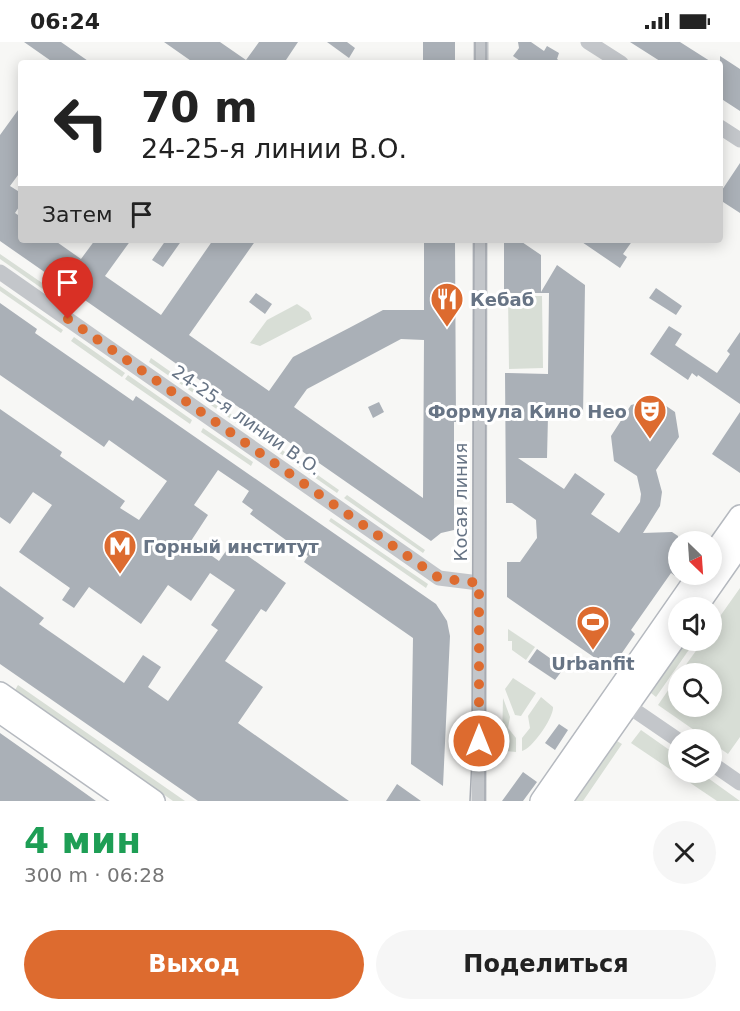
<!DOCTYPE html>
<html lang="ru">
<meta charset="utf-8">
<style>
body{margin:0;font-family:"DejaVu Sans",sans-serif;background:#f6f6f6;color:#222;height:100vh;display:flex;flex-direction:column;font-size:22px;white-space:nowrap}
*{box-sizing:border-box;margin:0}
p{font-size:20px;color:#767676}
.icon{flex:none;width:33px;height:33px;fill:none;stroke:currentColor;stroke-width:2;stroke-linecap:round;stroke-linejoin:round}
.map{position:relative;height:759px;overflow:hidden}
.side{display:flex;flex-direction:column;background:#fff;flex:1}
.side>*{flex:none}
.hud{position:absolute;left:18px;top:18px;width:705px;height:183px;border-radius:6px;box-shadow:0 3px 15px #0003;background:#fff;color:#222;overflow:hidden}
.needle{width:39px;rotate:155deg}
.fabs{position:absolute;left:668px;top:489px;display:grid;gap:12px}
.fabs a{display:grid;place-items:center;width:54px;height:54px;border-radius:50%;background:#fff;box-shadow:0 3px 15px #0003;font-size:30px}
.pin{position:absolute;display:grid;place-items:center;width:51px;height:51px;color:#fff;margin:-62px -26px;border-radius:50% 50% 50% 0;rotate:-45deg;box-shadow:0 0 6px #0007}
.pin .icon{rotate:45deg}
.me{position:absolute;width:66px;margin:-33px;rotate:0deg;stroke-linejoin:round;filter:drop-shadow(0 0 4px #0008)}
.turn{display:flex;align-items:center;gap:21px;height:126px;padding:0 24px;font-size:27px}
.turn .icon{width:78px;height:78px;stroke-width:2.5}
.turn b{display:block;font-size:42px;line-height:51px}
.then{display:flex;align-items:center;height:57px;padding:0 24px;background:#0003;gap:12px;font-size:22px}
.round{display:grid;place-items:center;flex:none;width:63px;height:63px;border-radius:32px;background:#f6f6f6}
.overview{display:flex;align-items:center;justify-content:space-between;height:102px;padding:0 24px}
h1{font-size:36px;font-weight:600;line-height:45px;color:#1e9e55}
.button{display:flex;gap:12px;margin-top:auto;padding:12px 24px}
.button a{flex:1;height:69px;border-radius:36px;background:#dd6b2f;color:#fff;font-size:24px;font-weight:600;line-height:69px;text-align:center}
.button a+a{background:#f6f6f6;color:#222}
.status{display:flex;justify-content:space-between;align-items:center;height:42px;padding:0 30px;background:#fff;direction:ltr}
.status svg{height:16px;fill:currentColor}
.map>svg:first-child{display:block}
</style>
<div class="status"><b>06:24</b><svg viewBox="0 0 49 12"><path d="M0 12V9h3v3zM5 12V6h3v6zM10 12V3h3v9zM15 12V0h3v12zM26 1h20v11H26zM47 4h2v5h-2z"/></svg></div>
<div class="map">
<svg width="740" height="759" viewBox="0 0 740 759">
<rect width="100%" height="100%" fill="#f7f7f5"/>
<path fill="#d8ded6" d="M0,212l67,46 -3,4 -64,-45z
M0,244l63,44 -2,3 -61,-42z
M508,254h34l1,72 -34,1z
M297,262l12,8 3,7 -52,27 -10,-3 17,-23z
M74,295l51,36 -3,4 -51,-36z
M151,316l188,132 -2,3 -188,-131z
M128,333l64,45 -2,4 -65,-45z
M203,386l50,34 -2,4 -50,-34z
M347,453l78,55 -2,3 -79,-55z
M331,476l97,66 -2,4 -97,-67z
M740,546v149l-12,17 -17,-12v-2l-4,-1 -49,-34 20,-29v30h33v-32l-31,-1 23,-32 8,-1v-11z
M508,587l27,18 -9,13 -14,-10v-9h-4z
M687,599h8l-39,56 -5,-4z
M513,636l23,15 -15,23 -6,-1 -10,-26z
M18,643l167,116h-12l-158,-111z
M541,655l12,10c1,10 -21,42 -31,44v-13l8,-10 -2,-12z
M503,656l7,19 -2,11 8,10v14l-10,-1v-9h-4z
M641,688l37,26v16l23,1 39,28h-23l-86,-58z
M617,699l5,3 -39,57h-8z"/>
<path fill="#aab0b7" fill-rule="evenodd" d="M24,0h37l30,21h-37z
M164,0h56l26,18 13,-18h39l-14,21h-90z
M327,0h20l8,6 -6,10z
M423,0h32v21h-32z
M518,0h13l13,9 3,-5 12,7 -2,6 5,4h-39l-10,-7 6,-8z
M630,0h50l33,21h-50z
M720,14l20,13v42l-20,-13z
M21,64v65l-11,15 11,7v11l-6,9 6,4v23h33l27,19 14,-19h36l-26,36 56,39 52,-75h43l-67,95 80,56 24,-34 56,-29 34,-18h41v-70h31l1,182h-2v108l-13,3 -10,8 -431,-300v-106zM401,297l23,1 -1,158 -129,-91 13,-18z
M740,121v50l-20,-13v-7z
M166,198h16l-19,27 -11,-7z
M504,198h15l22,15v37l16,-27 28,20 -2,131h-35l-1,42h-29l46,31 11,-16 30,21 -14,20 28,19 21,-31 1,-8 -4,-18 -23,-15 -3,-25 20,-31 25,-6 19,13 4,25 -23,33 6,22 -2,14 -17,27 29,-1 6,4v42l-7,-5 -40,57 4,4 -24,35 -104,-72v-35h13l17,-24 -1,-18 -24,-17h-6l-1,-130 43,1 1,-81h-45z
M579,198h54l-10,14 4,3 -7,11z
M656,246l26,18 -6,9 -27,-17z
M256,251l16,11 -7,10 -16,-12z
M0,261l37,26 -2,4 98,68 3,-5 300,208 11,17 3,15 -7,150 -32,-22 2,-126 -109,-76 4,-6 -58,-42 3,-4 -11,-8 7,-11 -31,-21 -24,35 14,10 -17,26 28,20 12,-17 55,39 -20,29 -5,-3 -36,52 38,26 -25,36 111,78h-151l-198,-137v-78l44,32 -5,6 85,59 19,-28 18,12 -13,20 20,14 50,-71 -7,-5 24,-35 -25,-17 -19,28 -23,-16 -27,39 -52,-37 -15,21 -12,-8 8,-12 -51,-36 33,-47 -19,-13 -23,32 -10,-7v-108l62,43 -2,4 65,45 -5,7 19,12 28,-39 -58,-41 -5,7 -104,-72z
M669,284l13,8 -7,11 42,28 13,-19 -3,-3 13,-19v72l-42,-29 -1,2 -5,-4 -4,7 -38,-26z
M379,360l5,10 -11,6 -5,-11z
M740,370v61l-28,-19z
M537,607l27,19 -9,12 -27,-18z
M559,682l9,6 -13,20 -10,-7z
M0,691l68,48 28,20h-96z
M523,730l14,10 -14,19h-21z
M397,742l24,17h-35z"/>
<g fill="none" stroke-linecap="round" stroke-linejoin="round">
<g stroke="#b5b9bf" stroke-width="24">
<path id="secondary" d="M711,515l29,-41
M696,566l44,-63
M0,651l154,108
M0,670l128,89
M541,759l158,-227
M561,759l117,-167"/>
</g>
<path stroke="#c3c6ca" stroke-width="15" d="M588,0l33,21
M481,21v-21
M720,85l20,13
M0,230l439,306 40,5
M621,659l57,39
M711,721l29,20
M479,759l1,-561"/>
<use href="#secondary" stroke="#fff" stroke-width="21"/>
<path stroke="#a6aab1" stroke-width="1.5" d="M475,21v-21
M486,21v-21
M470,759l2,-44 2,-517
M485,759l1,-561"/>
</g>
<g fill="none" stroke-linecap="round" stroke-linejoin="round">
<path stroke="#dd6b2f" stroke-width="10" stroke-dasharray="0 18" d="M68,277l371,259 40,5v158"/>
</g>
<defs>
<g id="restaurant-pin" transform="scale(1.725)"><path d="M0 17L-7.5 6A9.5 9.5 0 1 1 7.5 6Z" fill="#dd6b2f" stroke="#fff"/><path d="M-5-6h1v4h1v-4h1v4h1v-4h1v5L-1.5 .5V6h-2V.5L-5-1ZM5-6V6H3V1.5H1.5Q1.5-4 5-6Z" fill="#fff"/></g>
<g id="theatre-pin" transform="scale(1.725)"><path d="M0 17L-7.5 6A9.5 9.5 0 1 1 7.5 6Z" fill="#dd6b2f" stroke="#fff"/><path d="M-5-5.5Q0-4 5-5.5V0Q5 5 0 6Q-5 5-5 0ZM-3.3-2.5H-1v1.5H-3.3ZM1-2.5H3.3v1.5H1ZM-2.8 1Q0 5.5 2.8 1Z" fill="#fff"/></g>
<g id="metro-pin" transform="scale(1.725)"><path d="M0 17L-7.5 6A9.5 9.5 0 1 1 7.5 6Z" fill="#dd6b2f" stroke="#fff"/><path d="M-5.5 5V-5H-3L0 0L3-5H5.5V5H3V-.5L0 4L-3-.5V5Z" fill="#fff"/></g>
<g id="stadium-pin" transform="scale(1.725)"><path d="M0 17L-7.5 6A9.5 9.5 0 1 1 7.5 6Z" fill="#dd6b2f" stroke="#fff"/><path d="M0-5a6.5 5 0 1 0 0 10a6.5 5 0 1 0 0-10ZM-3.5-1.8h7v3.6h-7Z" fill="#fff"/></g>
</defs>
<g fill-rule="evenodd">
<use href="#restaurant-pin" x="447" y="257"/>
<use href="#theatre-pin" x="650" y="369"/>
<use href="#metro-pin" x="120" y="504"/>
<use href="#stadium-pin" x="593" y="580"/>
</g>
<g text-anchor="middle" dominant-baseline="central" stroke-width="6" stroke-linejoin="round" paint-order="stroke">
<g font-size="18" font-weight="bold" fill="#677485" stroke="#fff" text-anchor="start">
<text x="470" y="257">Кебаб</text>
<text x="627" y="369" text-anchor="end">Формула Кино Нео</text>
<text x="143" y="504">Горный институт</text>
<text x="593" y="621" text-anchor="middle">Urbanfit</text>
</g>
<g font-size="18" fill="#677485" stroke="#fff">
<text transform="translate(247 378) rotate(35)">24-25-я линии В.О.</text>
<text transform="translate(460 460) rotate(-90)">Косая линия</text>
</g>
</g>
</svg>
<div class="fabs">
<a><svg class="needle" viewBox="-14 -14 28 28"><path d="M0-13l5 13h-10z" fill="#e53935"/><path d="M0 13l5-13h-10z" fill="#767676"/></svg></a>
<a><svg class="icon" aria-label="sound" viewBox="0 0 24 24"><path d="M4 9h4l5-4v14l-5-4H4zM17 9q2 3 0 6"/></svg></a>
<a><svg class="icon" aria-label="search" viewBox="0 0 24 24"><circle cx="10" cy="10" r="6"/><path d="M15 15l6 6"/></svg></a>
<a><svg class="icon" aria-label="layers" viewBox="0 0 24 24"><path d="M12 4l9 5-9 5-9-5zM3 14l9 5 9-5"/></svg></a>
</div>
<div class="pin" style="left:68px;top:277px;background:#d93025"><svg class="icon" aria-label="arrive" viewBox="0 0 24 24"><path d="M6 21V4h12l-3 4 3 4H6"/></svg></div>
<svg class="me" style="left:479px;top:699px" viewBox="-20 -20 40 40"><circle r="17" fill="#dd6b2f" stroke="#fff" stroke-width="3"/><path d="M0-11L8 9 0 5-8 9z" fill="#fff"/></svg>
<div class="hud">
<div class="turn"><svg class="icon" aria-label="left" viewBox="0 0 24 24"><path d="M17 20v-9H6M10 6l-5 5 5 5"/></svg><div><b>70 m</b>24-25-я линии В.О.</div></div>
<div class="then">Затем<svg class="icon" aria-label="arrive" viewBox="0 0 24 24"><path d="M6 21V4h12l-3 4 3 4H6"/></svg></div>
</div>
</div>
<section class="side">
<div class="overview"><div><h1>4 мин</h1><p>300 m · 06:28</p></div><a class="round"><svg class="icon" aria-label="close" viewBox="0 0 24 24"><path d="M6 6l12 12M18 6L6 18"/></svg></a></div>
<div class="button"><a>Выход</a><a>Поделиться</a></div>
</section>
